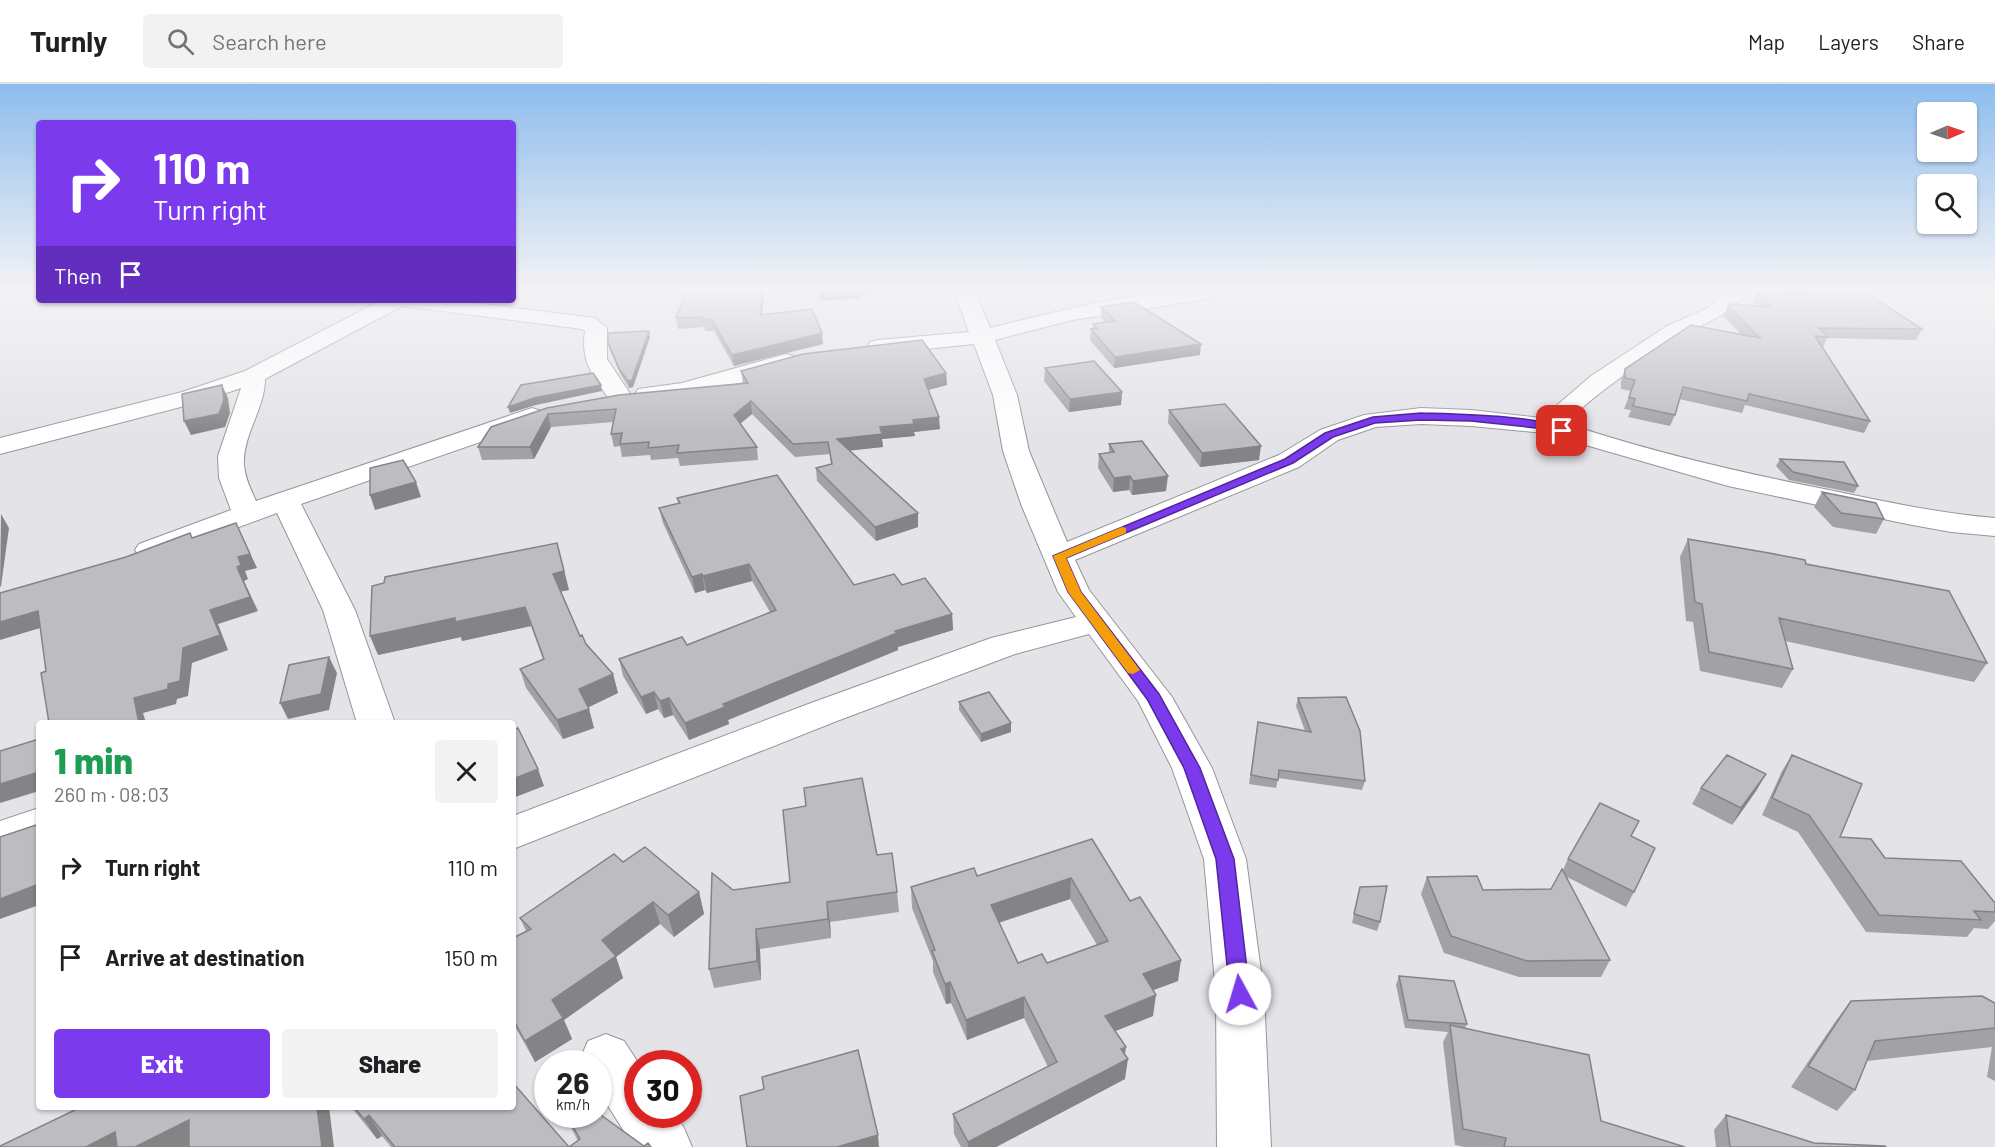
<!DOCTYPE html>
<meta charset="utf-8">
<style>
body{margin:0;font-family:Barlow,sans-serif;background:#f2f2f2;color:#202124;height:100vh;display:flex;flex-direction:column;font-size:22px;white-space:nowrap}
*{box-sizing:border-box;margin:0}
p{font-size:20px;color:#757577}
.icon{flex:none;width:33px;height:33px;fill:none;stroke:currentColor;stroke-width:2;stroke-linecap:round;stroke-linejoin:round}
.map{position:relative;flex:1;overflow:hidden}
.panel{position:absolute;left:36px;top:636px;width:480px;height:390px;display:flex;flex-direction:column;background:#fff;border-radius:6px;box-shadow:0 2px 4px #0004}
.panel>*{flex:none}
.banner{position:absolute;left:36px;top:36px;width:480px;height:183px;border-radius:6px;box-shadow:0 2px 4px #0004;background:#7c3aed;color:#fff;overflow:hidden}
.needle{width:39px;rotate:88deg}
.controls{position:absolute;left:1917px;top:18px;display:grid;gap:12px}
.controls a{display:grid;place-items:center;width:60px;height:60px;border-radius:6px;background:#fff;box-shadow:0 2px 4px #0004;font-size:30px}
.speed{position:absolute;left:534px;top:966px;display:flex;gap:12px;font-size:30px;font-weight:700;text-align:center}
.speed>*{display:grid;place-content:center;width:78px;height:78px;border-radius:50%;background:#fff;box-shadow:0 2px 4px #0004;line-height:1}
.speed small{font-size:15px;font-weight:400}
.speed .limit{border:9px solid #d22;background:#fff;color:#111}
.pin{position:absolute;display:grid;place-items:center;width:51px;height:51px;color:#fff;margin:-26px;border-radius:12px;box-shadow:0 3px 9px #0006}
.me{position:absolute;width:66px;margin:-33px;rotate:354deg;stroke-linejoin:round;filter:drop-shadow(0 0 4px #0008)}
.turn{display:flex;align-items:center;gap:21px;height:126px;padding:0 18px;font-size:27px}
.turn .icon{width:78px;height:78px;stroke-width:2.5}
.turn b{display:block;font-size:42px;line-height:51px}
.then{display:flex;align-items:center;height:57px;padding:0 18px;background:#0003;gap:12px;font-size:22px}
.round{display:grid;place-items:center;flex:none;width:63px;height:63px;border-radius:6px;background:#f2f2f2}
.overview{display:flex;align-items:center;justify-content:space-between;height:102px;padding:0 18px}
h1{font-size:36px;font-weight:800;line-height:45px;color:#1e9e55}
.button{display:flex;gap:12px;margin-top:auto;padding:12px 18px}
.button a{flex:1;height:69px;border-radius:6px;background:#7c3aed;color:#fff;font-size:24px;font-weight:800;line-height:69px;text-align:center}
.button a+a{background:#f2f2f2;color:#202124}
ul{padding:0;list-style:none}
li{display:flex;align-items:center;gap:18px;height:90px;padding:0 18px}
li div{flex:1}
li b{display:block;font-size:22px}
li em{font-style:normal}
header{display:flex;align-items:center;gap:36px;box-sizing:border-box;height:84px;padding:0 30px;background:#fff;border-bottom:2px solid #e0e0e0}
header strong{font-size:28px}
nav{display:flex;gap:33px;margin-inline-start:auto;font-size:21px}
.search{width:420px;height:54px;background:#f2f2f2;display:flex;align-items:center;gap:15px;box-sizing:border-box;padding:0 21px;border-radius:6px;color:#757577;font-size:22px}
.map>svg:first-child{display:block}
</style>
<header>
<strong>Turnly</strong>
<div class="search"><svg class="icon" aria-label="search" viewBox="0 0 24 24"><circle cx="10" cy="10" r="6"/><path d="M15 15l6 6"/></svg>Search here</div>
<nav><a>Map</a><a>Layers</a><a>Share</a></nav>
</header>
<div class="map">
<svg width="1995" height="1063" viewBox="0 0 1995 1063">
<rect width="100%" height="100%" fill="#e4e3e8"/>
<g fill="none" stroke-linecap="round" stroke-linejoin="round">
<g stroke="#96959a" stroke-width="2">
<path id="minor" d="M953,203h20l17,41c79,-20 167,-41 248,-41l-3,4 -46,11 -117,18 -77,20 22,55 12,56 38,91 212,-87 41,-25 44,-15 57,-7 50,2 71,8 49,-42 76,-50 41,-18 21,-21h22c-21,30 -43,33 -71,50 -40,26 -80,53 -115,86 83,28 168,48 254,65 58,12 116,25 176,30v18l-44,-4 -44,-8 -179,-38 -184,-53 -73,-7 -50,-2 -45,3 -38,13 -39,27 -224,93 14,30 83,107 40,71 34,91 18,135 7,153h-54l-1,-153 -12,-135 -32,-91 -34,-67 -49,-67 -74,20 -178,67 -324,128v-33l298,-113 180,-65 85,-21 -18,-25 -37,-88 -18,-53 -10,-56 -19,-51 -96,10 -8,-2 -3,-5 3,-5 8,-2 91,-8z
M382,216h69l144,18 12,10v31l26,39 -3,5 -9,2 -9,-2c-17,-25 -32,-39 -27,-72l-3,-2 -180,-23 -137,73c0,30 -23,57 -21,86 1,13 7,25 12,36l267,-90 9,-3 9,3 4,5 -4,5 -240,83 54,106 40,113h-38l-34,-113 -46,-97 -116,43 -11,3 -11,-3 -4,-6 4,-6 92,-34 -12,-32 -1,-22 23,-68 -41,14 -200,52v-16l182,-46 63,-21z
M786,270l8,2 3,5 -3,5c-38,11 -118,42 -156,33l-3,-5 3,-5 44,-6z
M39,724v31l-39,14v-32z
M606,950l18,7 15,23 -1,50h37l9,14 8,19h-58l-36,-57v-26h-14l-3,-7 7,-16z"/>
</g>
<use href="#minor" fill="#fff" fill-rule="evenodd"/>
</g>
<path fill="#a2a2a6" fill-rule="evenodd" d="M686,203h79l-3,28 61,29 -89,22 -20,-35h-9l-1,-4 -26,2 -2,-11 8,-21z
M819,203h55l1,8h-15v3l-40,3z
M1790,203h67l65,42 -6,11 -89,-2 -4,9 47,74 -6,12 -119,-28 -3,8 -63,-14 -4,16 -5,11 -42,-9 3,-7 -7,-1 7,-18 -10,-2v-9l4,-11 117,-34 -19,-19 5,-10h28l-3,-3 4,-10 29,1z
M1101,223l99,48 -86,13 -24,-28 1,-11h2v-5l12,-2 -4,-4z
M650,253l-17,50 -4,1 -8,-13 -12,-27 -1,-6z
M1045,284l77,24 -1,13 -52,7 -25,-31z
M741,287l205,2 1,12 -19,5 12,39 -26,3 1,4 -33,3 1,8 -33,3 68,77 -42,14 -59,-60 -1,-13 15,-4 -1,-10 -35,3 -43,-43 -12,10 17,23 1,13 -78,6 -2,-8 -27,2 -1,-5 -28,2 -2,-11 -6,1 -3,-13 2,-12 -62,5 -17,32 -52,1 -4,-13 69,-39 196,-25z
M1169,326l90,50 -59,7 -32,-44z
M1109,360l57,47 -34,4 -3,-5 -16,2 -15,-24 1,-14 10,-2z
M1780,375l78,27 -4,7 -65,-13 -13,-14z
M1822,408l62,27 -8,15 -43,-7 -19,-20z
M677,414l177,87h48l50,29 1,16 -55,17v3l-170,70 1,4 -40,16 -16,-25 -9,3 -6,-9 -12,5 -23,-38 -4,-17 68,-14 83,-33 -18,-31 -45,12 -2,-3 -10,3 -32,-70 -4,-15 19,-5z
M1688,455l118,25 181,99 -13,19 -189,-41 8,28 -11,19 -82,-17 -7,-49 -7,-1 -6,-64z
M384,499l185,7 -8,1 19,45 33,38 5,19 -30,14 6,21 -31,11 -37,-51 -6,-19 23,-10 -12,-33 -69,15 -1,-4 -83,18z
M1298,614l67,83 -3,9 -84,-12 -2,10 -27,-4 9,-62 47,9 -9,-25z
M959,618l52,21v9l-30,10 -22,-32z
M1792,671l48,82 45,21 110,45v18l-7,8 -14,-1 -7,9 -101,-5 -68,-100 -36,-17 20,-44z
M1766,690l-10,17 -24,34 -40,-21 9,-16z
M1631,752l3,56 -8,15 -59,-30 43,83 -9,17h-82l-75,-24 -23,-59 6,-17 56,13 68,-1 12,-19 5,-11z
M1092,755l86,142 -25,9v26l-38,15 10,23v25l-129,68h-35l-7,-13 -1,-20 95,-47 -24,-49 -57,22 -16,-37 -5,1 -13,-32v-11l-21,-53 -1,-21 66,-11zM1070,815l27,46 -50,18h-29l-19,-40z
M877,771l20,37 2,20 -69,10 1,16 -71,11 1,31 -47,8 -5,-19 81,-87z
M623,778l76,30 5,22 -30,23 -14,-13 -44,33 7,21 -59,42 8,19 -37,23 -22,-39v-85l13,-7 -6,-13z
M1360,803l20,35 -3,9 -25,-8z
M1399,892l68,48 -2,4 136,93 84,26h-220l-10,-2 -12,-103 5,-10 -43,-4 -9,-43z
M1851,917l144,2v78l-8,-4 5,-30 -125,14 -12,29 -18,21 -46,-24 44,-65z
M351,1023h162l56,40 9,-6 -14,-27h34l46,32 7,1h-260l-9,-11 -5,3z
M1726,1031l88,28 72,4h-170l-2,-17z"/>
<path fill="#848487" d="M763,203h2l-4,39 -1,-11z
M860,205v9l-40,3 -1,-9z
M649,247l1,6 -17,50 -4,1 -1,-7z
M822,249l1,11 -89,22 -2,-11z
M1201,260l-1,11 -86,13 1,-11z
M946,289l1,12 -23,6v-12z
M222,301l6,13 2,15 -5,14 -34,8 -7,-14z
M601,301l1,6 -66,14 -26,8 -2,-6 26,-9z
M1122,308l-1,13 -52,7 1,-13z
M751,317l1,13 -16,13 -2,-12z
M548,330l3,13 -17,32 -4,-12z
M939,333l1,12 -26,3 1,4 -33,3 1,8 -45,5 -1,-13 43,-12 33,-7z
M1261,362l-2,14 -59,7 2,-14z
M1130,392l-1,14 -16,2 1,-14z
M1168,392l-2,15 -34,4 1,-14z
M416,398l5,15 -46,13 -5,-15z
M918,429v14l-42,14 -1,-14z
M1,430l8,14 -8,58 -1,1z
M236,439l21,45 -12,3 3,8 -4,2 14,30 -40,13 10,26 -36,13 -4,33 -11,3 -1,5 -33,9 3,10h-7l-5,-25 34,-14 15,-36 27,-38 27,-43 1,-10z
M562,477l7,29 -10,2 -6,-18z
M749,480l3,17 -45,12 -4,-17z
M702,490l3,16 -10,3 -3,-16z
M525,523l6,19 -69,15 -1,-4 -83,18 -8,-19 85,-18z
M38,527l9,15 -47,14v-18z
M952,530l1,16 -55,17v3l-170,70 1,4 -40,16 -4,-17 38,-19 172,-73z
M329,573l8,16 -8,37 -41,9 -8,-16z
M613,590l5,19 -33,16 -6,-20z
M654,608l4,17 -12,5 -5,-17z
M669,614l4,17 -9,3 -4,-17z
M589,625l5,19 -31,11 -6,-19z
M1011,639v9l-30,10v-8z
M538,685l6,17 -31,12v-19z
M39,688v19l-39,12v-19z
M1766,690l-10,17 -24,34 9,-17z
M1071,794l-1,21 -79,26v-20z
M39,800v21l-39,14v-20z
M699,808l5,22 -30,23 -6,-22z
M653,818l7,22 -44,33 7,21 -59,42 8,19 -37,23 -10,-21 27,-41 50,-60z
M827,818l3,20 1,16 -3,-19z
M756,845l4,20 1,31 -4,-19z
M1181,876l-3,21 -38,14 3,-21z
M950,898l1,21 -5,1 -1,-20z
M1156,911l-3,21 -50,20 2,-20z
M1024,913v21l-57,22 -1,-20z
M1126,963l-2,14 4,-2 -3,20 -129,68h-28v-5z
M317,1023h12l5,40h-12z
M369,1031l13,21 -5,3 -13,-20z
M189,1036l4,27h-58z
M115,1048l14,15h-43z
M878,1051l1,12h-42z"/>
<path fill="#bcbcc1" stroke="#848487" stroke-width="1.5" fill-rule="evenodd" d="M686,203h77l-3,28 52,-6 10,24 -90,22 -20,-35h-9l1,-3 -28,1 8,-21z
M819,203h40l1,2 -41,3z
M1794,203h63l65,42 -103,-1 9,9 -13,-1 55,85 -121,-27 -2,7 -64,-14 -8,28 -42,-9 2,-7 -6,-2 6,-17 -10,-2v-9l66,-44 69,13 -32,-32 3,-2 40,3 -14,-14 49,2z
M1134,218l67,42 -86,13 -24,-28h7l-5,-5 22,-3 -14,-14z
M649,247l-17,49 -4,1 -9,-12 -11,-27v-9z
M922,256l24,33 -22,6 15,38 -26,3 1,4 -34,3 2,7 -45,5 81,74 -43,14 -59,-59 16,-4 -4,-22 -35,2 -42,-43 -17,14 23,32 -80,6 2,-8 -31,3 1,-6 -29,2 2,-11 -11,1 5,-25 -68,5 -18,33h-52l13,-20 56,-19 72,-13 129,-12 -7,-12 62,-17z
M1094,277l28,31 -52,7 -25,-31z
M593,289l8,12 -67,13 -26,9 13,-22z
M222,301l2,15 -5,14 -35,7 -2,-27z
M1225,320l36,42 -59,7 -33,-43z
M1142,357l26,35 -35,5 -3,-5 -16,2 -15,-24 15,-2 -5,-8z
M1780,375l64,3 14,24 -65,-14z
M403,376l13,22 -46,13v-27z
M777,391l77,110 40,-11 8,11 23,-7 27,36 -57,17 2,2 -174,71 2,3 -40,16 -16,-25 -9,3 -6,-9 -13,5 -22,-38 63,-22 5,8 89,-35 -27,-46 -46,12 -1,-2 -10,3 -33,-69 21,-5 -3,-5z
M1822,408l54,11 8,16 -43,-6z
M236,439l14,31 -12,3 3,8 -4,2 13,30 -40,13 10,25 -37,13 -3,33 -12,3v5l-34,9 5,25h-90l-8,-50 5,-2 -8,-60 -38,11v-29l126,-36 64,-24 2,5z
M1688,455l81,14 36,7 1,4 143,27 38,72 -208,-45 14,51 -84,-17 -7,-48 -7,-2z
M557,459l7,28 -11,3 27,62 2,-1 4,9 27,30 -34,15 10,20 -32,11 -37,-51 24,-10 -19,-52 -70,15v-4l-85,18 2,-50 12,-3 1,-6z
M329,573l-8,37 -41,9 9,-38z
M989,608l22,31 -30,11 -22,-32z
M1346,613l14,34 5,50 -86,-11 -1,10 -27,-5 7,-53 53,10 -13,-34z
M518,644l20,41 -25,10v-49z
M39,655v33l-39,12v-33z
M1727,671l39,19 -25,34 -40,-20z
M1792,671l70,29 -22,53 31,2 14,19 76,3 34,42v9l-21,-1 7,9 -102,-5 -70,-100 -37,-17z
M862,694l15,77 15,-2 5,39 -70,10 1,17 -72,10 1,32 -48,8 3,-96 21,17 57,-8 -7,-72 23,-4 -2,-18z
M1600,719l39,18 -8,15 24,12 -21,44 -66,-33z
M39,740v60l-39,15v-62z
M1092,755l38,62 10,-4 41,63 -38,14 13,21 -51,21 21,31 -5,2 7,10 -160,83 -15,-28 104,-52 -33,-65 -58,23 -16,-38 -5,2 -13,-33 3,-1 -24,-63 63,-19 3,8zM1071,794l37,63 -61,22 -5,-9 -24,9 -27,-58z
M645,763l54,45 -31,23 -15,-13 -51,38 14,16 -64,44 11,18 -38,23 -12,-22v-81l18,-9 -11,-11 94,-64 9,8z
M1562,785l48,91 -83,1 -76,-25 -24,-59 50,-1 6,14 68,-1z
M1387,802l-7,36 -26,-8 6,-27z
M1399,892l55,5 13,43 -59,-4z
M1982,912l13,7v25l-120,13 -20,49 -47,-24 43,-65z
M1450,941l139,30 12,66 84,26h-181l2,-9 -43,-9z
M858,966l20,85 -41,12h-90l-7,-51 24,-7 -2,-12z
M541,986l7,5v6z
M513,999l56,64 11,-8 -14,-25h32v-1l46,33 4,-3 3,4h-256l-26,-32 -5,4 -10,-12h159z
M81,1023h236l5,40h-133v-27l-54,27h-18l-2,-15 -29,15h-86v-1z
M1726,1031l88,28 71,3 1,1h-156z"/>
<linearGradient id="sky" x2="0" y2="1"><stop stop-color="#8dbded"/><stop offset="0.58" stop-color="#f3f2f5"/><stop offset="1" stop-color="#f3f2f5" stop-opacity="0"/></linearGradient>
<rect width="1995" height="352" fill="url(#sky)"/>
<path fill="#7c3aed" stroke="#51269a" stroke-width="1.5" d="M1421,329c29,1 128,2 147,18l-6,3 -16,-5 -75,-8 -50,-1 -46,3 -42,14 -40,26 -227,95 15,34 78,102 41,74 34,91 16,135 -3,6 -7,2 -7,-2 -3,-6 -14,-135 -32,-91 -37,-69 -79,-107 -15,-36 232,-97 40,-26 48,-16z"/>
<path fill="#f59e0b" d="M1122,443l4,1v5l-60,25 15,34 59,78 -7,4 -5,-1 -60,-81 -15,-36z"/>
</svg>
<div class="controls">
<a><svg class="needle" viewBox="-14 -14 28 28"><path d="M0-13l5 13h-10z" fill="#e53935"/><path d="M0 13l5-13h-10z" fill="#757577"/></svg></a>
<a><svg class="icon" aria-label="search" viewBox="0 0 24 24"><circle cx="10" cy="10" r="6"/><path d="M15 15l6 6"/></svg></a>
</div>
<div class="speed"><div>26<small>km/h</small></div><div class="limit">30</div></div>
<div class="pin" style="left:1562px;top:347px;background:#d93025"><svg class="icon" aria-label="arrive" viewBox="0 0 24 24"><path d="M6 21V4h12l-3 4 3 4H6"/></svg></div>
<svg class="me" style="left:1240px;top:910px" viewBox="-20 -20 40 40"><circle r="19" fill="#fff"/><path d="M0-13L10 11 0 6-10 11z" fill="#7c3aed"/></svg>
<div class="banner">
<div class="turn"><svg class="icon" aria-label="right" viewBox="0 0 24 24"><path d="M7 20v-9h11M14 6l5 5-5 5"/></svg><div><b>110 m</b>Turn right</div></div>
<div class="then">Then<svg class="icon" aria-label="arrive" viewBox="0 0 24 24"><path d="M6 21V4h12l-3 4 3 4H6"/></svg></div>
</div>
<section class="panel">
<div class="overview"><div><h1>1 min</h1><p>260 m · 08:03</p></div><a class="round"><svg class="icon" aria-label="close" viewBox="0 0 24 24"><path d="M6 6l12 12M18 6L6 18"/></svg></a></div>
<ul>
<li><svg class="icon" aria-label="right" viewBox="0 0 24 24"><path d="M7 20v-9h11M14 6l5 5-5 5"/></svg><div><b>Turn right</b></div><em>110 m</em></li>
<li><svg class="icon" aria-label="arrive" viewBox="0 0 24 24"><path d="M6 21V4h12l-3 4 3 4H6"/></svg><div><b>Arrive at destination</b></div><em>150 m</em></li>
</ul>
<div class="button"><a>Exit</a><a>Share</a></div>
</section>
</div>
